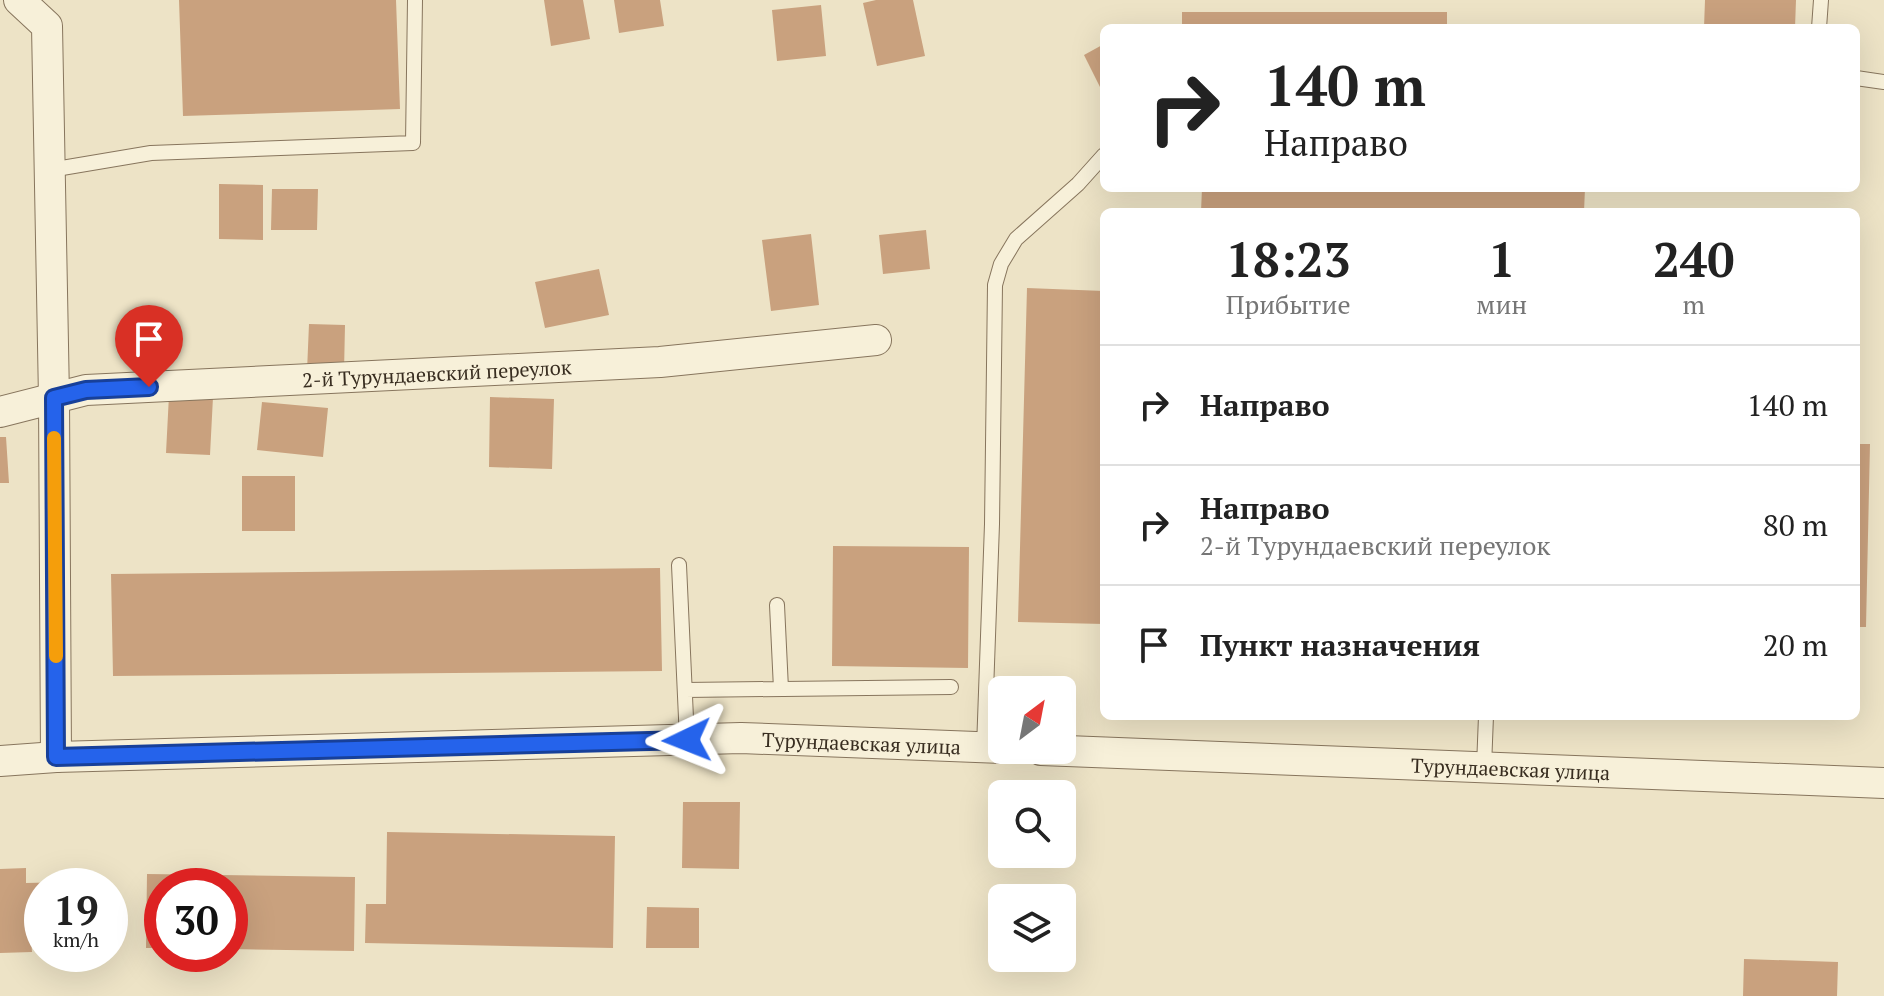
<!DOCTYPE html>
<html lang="ru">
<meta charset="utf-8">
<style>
body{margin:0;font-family:"PT Serif",serif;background:#f2f2f2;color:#222;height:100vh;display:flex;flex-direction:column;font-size:30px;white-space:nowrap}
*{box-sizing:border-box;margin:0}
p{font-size:26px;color:#767676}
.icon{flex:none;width:44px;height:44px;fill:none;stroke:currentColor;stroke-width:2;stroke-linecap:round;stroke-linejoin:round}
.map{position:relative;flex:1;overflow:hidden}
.details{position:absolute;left:1100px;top:208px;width:760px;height:512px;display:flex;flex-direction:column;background:#fff;border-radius:12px;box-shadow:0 8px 32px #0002}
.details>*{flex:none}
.top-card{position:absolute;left:1100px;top:24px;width:760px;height:168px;border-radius:12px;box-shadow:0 8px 32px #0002;background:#fff;color:#222;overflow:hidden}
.needle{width:52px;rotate:32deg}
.buttons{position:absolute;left:988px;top:676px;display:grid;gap:16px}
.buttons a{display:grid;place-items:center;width:88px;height:88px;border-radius:12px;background:#fff;box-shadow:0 8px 32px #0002;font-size:40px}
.speed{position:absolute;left:24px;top:868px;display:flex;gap:16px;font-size:40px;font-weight:700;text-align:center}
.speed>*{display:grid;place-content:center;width:104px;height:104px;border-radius:50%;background:#fff;box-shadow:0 8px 32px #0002;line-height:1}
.speed small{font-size:20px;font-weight:400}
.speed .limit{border:12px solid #d22;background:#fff;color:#111}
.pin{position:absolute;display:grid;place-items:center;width:68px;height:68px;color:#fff;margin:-82px -34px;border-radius:50% 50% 50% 0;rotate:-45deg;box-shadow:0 0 8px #0007}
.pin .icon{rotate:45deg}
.me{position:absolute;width:88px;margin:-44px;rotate:268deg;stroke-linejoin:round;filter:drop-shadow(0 0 6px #0008)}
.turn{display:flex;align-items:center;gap:28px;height:168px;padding:0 32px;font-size:36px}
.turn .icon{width:104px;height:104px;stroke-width:2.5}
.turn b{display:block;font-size:56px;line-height:68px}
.eta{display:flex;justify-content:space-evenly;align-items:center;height:136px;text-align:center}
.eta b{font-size:48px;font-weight:700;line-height:56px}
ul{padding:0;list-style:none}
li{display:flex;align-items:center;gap:24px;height:120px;padding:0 32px;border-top:2px solid #e0e0e0}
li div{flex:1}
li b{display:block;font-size:30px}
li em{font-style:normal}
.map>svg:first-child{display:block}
</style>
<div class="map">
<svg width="1884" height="996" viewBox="0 0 1884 996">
<rect width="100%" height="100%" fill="#ede3c6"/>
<path fill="#c9a17e" d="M179,0h217l4,109 -217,7z
M544,0h39l7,39 -39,7z
M614,0h46l4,26 -45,7z
M876,0h37l12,56 -48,10 -14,-63z
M1705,0h91l-1,28h-91z
M821,5l5,51 -49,5 -5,-51z
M1182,12h265v16h-265z
M1104,44v51l-20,-40z
M219,184l44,1v55l-44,-1z
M1202,188h383l-1,24h-383z
M272,189h46l-1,41h-46z
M926,230l4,39 -47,5 -4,-39z
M811,234l8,71 -48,6 -9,-71z
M599,269l10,46 -64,13 -10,-46z
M1027,288l77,3v333l-86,-2z
M309,324l36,1 -1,47 -37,-1z
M169,395l44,2 -3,58 -44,-2z
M490,397l64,2 -2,70 -63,-2z
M262,402l66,6 -5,49 -66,-7z
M0,437h6l3,46h-9z
M1856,444h14l-4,183h-10z
M242,476h53v55h-53z
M833,546l136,1 -1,121 -136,-2z
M660,568l2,103 -549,5 -2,-102z
M683,802h57l-1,67 -57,-1z
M387,832l228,4 -2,112 -248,-5 1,-39h20z
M26,868v15l42,-1 1,4h-27v50l-11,1 1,15 -32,1v-84z
M147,874l208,3 -1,74 -124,-2v-63h-68v62h-16z
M647,907l52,1v40h-53z
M1744,959l94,3 -1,34h-94z"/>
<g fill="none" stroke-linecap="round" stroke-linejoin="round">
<g stroke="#87755d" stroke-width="16">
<path id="lane" d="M1819,28l2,-28
M1856,78l28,4
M50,170l101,-17 262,-10 2,-143
M679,565l8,175
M777,605l4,84
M685,690l266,-3
M984,748l8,-224 3,-239 6,-21 15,-25 62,-55 26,-29
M1484,767l2,-51"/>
</g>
<g stroke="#87755d" stroke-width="32">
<g id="street">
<path d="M19,0l28,26 7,372 2,359"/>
<path id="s1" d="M0,412l86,-22 574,-28 216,-22"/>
<path id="s2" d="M1041,750l843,33"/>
<path id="s3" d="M0,761l56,-4 685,-19 261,10"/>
</g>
</g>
<use href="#lane" stroke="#f7f0d9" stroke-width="14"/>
<use href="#street" stroke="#f7f0d9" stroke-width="30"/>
</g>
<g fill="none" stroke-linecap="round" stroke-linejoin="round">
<g stroke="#184099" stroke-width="20">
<path id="route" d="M149,387l-63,3 -32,8 2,359 631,-17"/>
</g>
<use href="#route" stroke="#2563eb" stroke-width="14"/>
<path stroke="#f59e0b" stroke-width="14" d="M54,438l2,218"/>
</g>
<g text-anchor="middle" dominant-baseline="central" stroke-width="6" stroke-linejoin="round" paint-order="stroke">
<g font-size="20" fill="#382d20" stroke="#f4edd6">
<text stroke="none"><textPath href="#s1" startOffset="440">2-й Турундаевский переулок</textPath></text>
<text stroke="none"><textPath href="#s3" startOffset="862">Турундаевская улица</textPath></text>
<text stroke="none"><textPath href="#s2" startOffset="470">Турундаевская улица</textPath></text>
</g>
</g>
</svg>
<div class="buttons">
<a><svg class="needle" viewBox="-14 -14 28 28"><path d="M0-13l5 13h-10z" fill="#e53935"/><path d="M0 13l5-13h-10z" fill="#767676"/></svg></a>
<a><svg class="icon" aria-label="search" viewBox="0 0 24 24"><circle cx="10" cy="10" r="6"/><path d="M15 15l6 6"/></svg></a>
<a><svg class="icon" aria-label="layers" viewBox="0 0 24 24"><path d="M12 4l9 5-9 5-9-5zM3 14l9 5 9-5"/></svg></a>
</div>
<div class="speed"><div>19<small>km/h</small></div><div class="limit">30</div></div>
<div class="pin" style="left:149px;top:387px;background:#d93025"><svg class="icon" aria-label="arrive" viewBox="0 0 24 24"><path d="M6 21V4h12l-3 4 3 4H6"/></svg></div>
<svg class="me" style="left:687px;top:740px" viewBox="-20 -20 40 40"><path d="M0-17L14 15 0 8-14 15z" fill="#2563eb" stroke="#fff" stroke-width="4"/></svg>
<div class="top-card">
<div class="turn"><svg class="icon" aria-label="right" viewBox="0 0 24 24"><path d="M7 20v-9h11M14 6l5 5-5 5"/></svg><div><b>140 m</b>Направо</div></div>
</div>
<section class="details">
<div class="eta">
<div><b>18:23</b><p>Прибытие</p></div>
<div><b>1</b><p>мин</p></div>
<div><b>240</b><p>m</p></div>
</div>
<ul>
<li><svg class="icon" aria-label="right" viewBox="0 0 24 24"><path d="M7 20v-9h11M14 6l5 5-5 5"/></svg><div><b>Направо</b></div><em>140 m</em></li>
<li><svg class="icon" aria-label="right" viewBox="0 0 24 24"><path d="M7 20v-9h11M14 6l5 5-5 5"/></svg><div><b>Направо</b><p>2-й Турундаевский переулок</p></div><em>80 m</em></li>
<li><svg class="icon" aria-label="arrive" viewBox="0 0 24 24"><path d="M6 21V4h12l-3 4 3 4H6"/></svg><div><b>Пункт назначения</b></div><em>20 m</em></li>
</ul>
</section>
</div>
